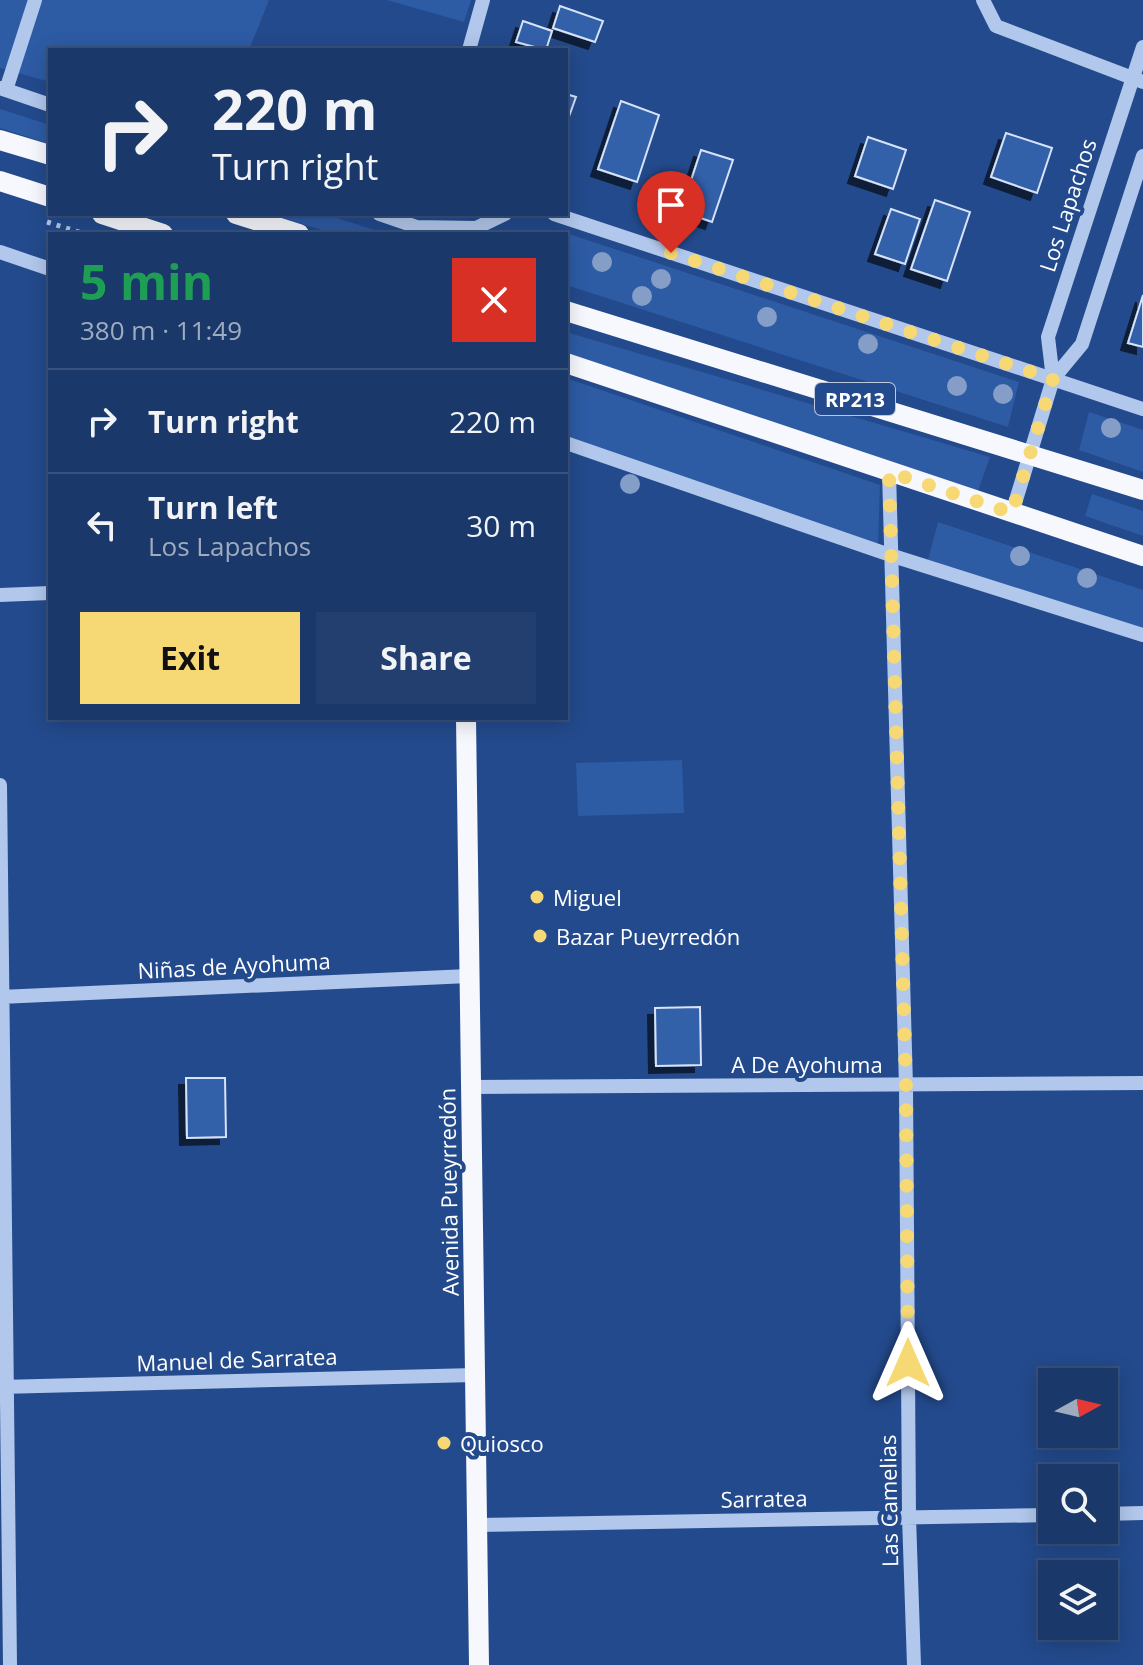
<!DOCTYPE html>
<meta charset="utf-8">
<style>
body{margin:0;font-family:"Open Sans",sans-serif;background:#233f6f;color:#f1f3f6;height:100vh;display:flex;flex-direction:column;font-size:30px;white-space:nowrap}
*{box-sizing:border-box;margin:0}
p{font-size:26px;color:#9facc0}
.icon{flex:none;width:44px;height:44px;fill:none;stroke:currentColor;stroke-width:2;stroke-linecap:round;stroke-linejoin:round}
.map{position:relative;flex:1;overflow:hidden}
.drawer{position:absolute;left:48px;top:232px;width:520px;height:488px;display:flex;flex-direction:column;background:#1a3869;border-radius:0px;box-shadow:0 4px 20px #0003,0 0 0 2px #38527d}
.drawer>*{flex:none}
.hud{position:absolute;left:48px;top:48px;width:520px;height:168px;border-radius:0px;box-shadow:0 4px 20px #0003,0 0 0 2px #38527d;background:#1a3869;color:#f1f3f6;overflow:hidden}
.needle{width:52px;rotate:82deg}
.fabs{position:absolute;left:1038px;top:1368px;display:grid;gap:16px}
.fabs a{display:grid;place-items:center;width:80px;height:80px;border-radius:0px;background:#1a3869;box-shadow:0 4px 20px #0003,0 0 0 2px #38527d;font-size:40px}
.pin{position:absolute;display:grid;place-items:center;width:68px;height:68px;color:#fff;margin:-82px -34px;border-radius:50% 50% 50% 0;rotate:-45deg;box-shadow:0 0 8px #0007}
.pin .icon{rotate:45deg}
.me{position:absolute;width:88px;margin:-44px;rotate:0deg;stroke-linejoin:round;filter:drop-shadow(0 0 6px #0008)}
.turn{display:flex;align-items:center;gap:28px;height:168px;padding:0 32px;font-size:36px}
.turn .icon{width:104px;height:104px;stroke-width:2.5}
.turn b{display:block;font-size:56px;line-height:68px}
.round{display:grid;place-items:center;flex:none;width:84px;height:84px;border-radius:0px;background:#233f6f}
.head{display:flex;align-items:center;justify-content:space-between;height:136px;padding:0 32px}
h1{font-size:48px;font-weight:700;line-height:60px;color:#1e9e55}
.cta{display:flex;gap:16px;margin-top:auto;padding:16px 32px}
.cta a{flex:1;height:92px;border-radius:0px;background:#f6d974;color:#111;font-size:32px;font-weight:700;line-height:92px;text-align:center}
.cta a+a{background:#233f6f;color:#f1f3f6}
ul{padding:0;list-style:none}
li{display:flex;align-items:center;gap:24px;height:104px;padding:0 32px;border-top:2px solid #38527d}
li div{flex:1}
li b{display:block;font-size:30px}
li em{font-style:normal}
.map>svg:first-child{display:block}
</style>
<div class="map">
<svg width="1143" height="1665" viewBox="0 0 1143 1665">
<defs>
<filter id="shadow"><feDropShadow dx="-7" dy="7" stdDeviation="0" flood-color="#0009"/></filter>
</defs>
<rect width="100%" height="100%" fill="#234a8c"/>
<path fill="#2d5ba4" d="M0,0h269l-20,50h-199v32l-50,-14z
M387,0h84l-7,22z
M0,109l50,16v19l-50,-16z
M271,214h54l58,19 -49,1z
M569,234l450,148 -11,45 -442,-142v-49z
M566,332l424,125 -12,34 -412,-138z
M566,378l314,107 -2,60 -312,-102z
M1089,412l54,18v42l-64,-22z
M1092,494l51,17v25l-58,-20z
M938,522l205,68v39l-215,-69z
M682,760l2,53 -106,3 -2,-53z"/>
<path fill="#3360a9" stroke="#d6e3f8" stroke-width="2" filter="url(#shadow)" d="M560,6l43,15 -8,21 -42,-14z
M523,21l29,10 -6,19 -30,-8z
M566,94l10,3 -10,28z
M621,101l38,14 -22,67 -39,-13z
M1006,133l46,15 -15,45 -46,-16z
M868,137l38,13 -13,39 -38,-13z
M701,150l32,10 -21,62 -31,-11z
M935,200l35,12 -23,69 -36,-12z
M891,209l29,10 -15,45 -30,-10z
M1143,295v52l-15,-4z
M700,1007l1,58 -45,1 -1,-58z
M186,1078h39l1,59 -39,1z"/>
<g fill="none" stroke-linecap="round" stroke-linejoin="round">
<path stroke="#b1c7eb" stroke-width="5" stroke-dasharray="4 6" stroke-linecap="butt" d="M47,222l38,12"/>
<path stroke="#b1c7eb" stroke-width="14" d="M983,0l13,26 147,56
M469,50l14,-50
M0,88l50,17
M6,90l29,-90
M379,214l38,13 59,1
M554,214l589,195
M474,234l2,-6 29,-14
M0,252l50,17
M1053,379l29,-35 61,-188
M566,443l324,112 253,80
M889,472l17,614 3,431 5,148
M1012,513l41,-134 -5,-42 95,-290
M0,595l50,-2
M0,785l10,880
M0,997l469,-21
M471,1087l672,-4
M0,1387l475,-12
M1104,1514l39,-1
M476,1525l576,-10"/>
<path stroke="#f6f8fe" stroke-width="20" d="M0,140l50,15
M0,181l50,16
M102,214l61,20
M236,214l63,20
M566,311l577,179
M566,363l577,193
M466,718l13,947"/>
</g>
<g fill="#859ec7">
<circle cx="602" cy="262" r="10"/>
<circle cx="661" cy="279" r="10"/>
<circle cx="642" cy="296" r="10"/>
<circle cx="767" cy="317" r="10"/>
<circle cx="868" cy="344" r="10"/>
<circle cx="957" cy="386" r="10"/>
<circle cx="1003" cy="394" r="10"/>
<circle cx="1111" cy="428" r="10"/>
<circle cx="630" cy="484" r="10"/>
<circle cx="1020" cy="556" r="10"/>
<circle cx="1087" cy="578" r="10"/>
</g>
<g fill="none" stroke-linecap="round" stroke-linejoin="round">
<path stroke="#f6d974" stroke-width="14" stroke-dasharray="0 25.2" d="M671,253l382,126 -41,134 -123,-41 17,614 2,277"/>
</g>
<g fill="#f6d974" stroke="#234a8c" stroke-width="3">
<circle cx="537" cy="897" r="8"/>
<circle cx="540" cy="936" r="8"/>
<circle cx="444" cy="1443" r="8"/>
</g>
<g text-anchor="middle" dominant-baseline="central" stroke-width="8" stroke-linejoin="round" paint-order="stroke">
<rect fill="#234a8c" stroke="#bdc9dc" stroke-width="2" x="815" y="383" width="80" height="32" rx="6"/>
<g font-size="20" font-weight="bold" fill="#fff">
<text x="855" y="399">RP213</text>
</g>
<g font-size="22" fill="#fff" stroke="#234a8c">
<text transform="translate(1067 205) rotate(-72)">Los Lapachos</text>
<text transform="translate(234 965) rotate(-3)">Niñas de Ayohuma</text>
<text x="807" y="1064">A De Ayohuma</text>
<text transform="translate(448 1192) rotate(-91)">Avenida Pueyrredón</text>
<text transform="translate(237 1359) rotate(-2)">Manuel de Sarratea</text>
<text transform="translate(764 1498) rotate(-1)">Sarratea</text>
<text transform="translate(888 1501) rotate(-91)">Las Camelias</text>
</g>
<g font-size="22" fill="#fff" stroke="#234a8c" text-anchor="start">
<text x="553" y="897">Miguel</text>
<text x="556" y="936">Bazar Pueyrredón</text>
<text x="460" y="1443">Quiosco</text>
</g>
</g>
</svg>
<div class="fabs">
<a><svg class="needle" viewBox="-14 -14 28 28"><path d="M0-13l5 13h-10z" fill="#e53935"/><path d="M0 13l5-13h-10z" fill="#9facc0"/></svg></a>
<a><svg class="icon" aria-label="search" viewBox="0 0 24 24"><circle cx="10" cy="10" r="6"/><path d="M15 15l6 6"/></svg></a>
<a><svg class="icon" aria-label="layers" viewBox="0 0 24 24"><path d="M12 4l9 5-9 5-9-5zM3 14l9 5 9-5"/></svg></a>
</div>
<div class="pin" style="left:671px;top:253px;background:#d93025"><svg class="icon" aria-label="arrive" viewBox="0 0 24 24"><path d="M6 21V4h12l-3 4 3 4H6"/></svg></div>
<svg class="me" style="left:908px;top:1363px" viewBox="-20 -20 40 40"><path d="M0-17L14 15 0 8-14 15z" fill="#f6d974" stroke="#fff" stroke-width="4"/></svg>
<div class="hud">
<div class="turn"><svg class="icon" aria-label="right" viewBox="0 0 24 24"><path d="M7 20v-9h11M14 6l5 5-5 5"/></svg><div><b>220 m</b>Turn right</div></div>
</div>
<section class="drawer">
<div class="head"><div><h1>5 min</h1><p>380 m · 11:49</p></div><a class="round" style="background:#d93025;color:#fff"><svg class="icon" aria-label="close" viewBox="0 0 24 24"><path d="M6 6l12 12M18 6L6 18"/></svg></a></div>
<ul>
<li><svg class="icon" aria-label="right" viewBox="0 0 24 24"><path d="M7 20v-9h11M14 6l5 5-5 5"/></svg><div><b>Turn right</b></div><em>220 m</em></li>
<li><svg class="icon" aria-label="left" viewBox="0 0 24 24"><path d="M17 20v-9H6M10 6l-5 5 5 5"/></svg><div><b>Turn left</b><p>Los Lapachos</p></div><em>30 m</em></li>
</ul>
<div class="cta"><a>Exit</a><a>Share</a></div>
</section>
</div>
